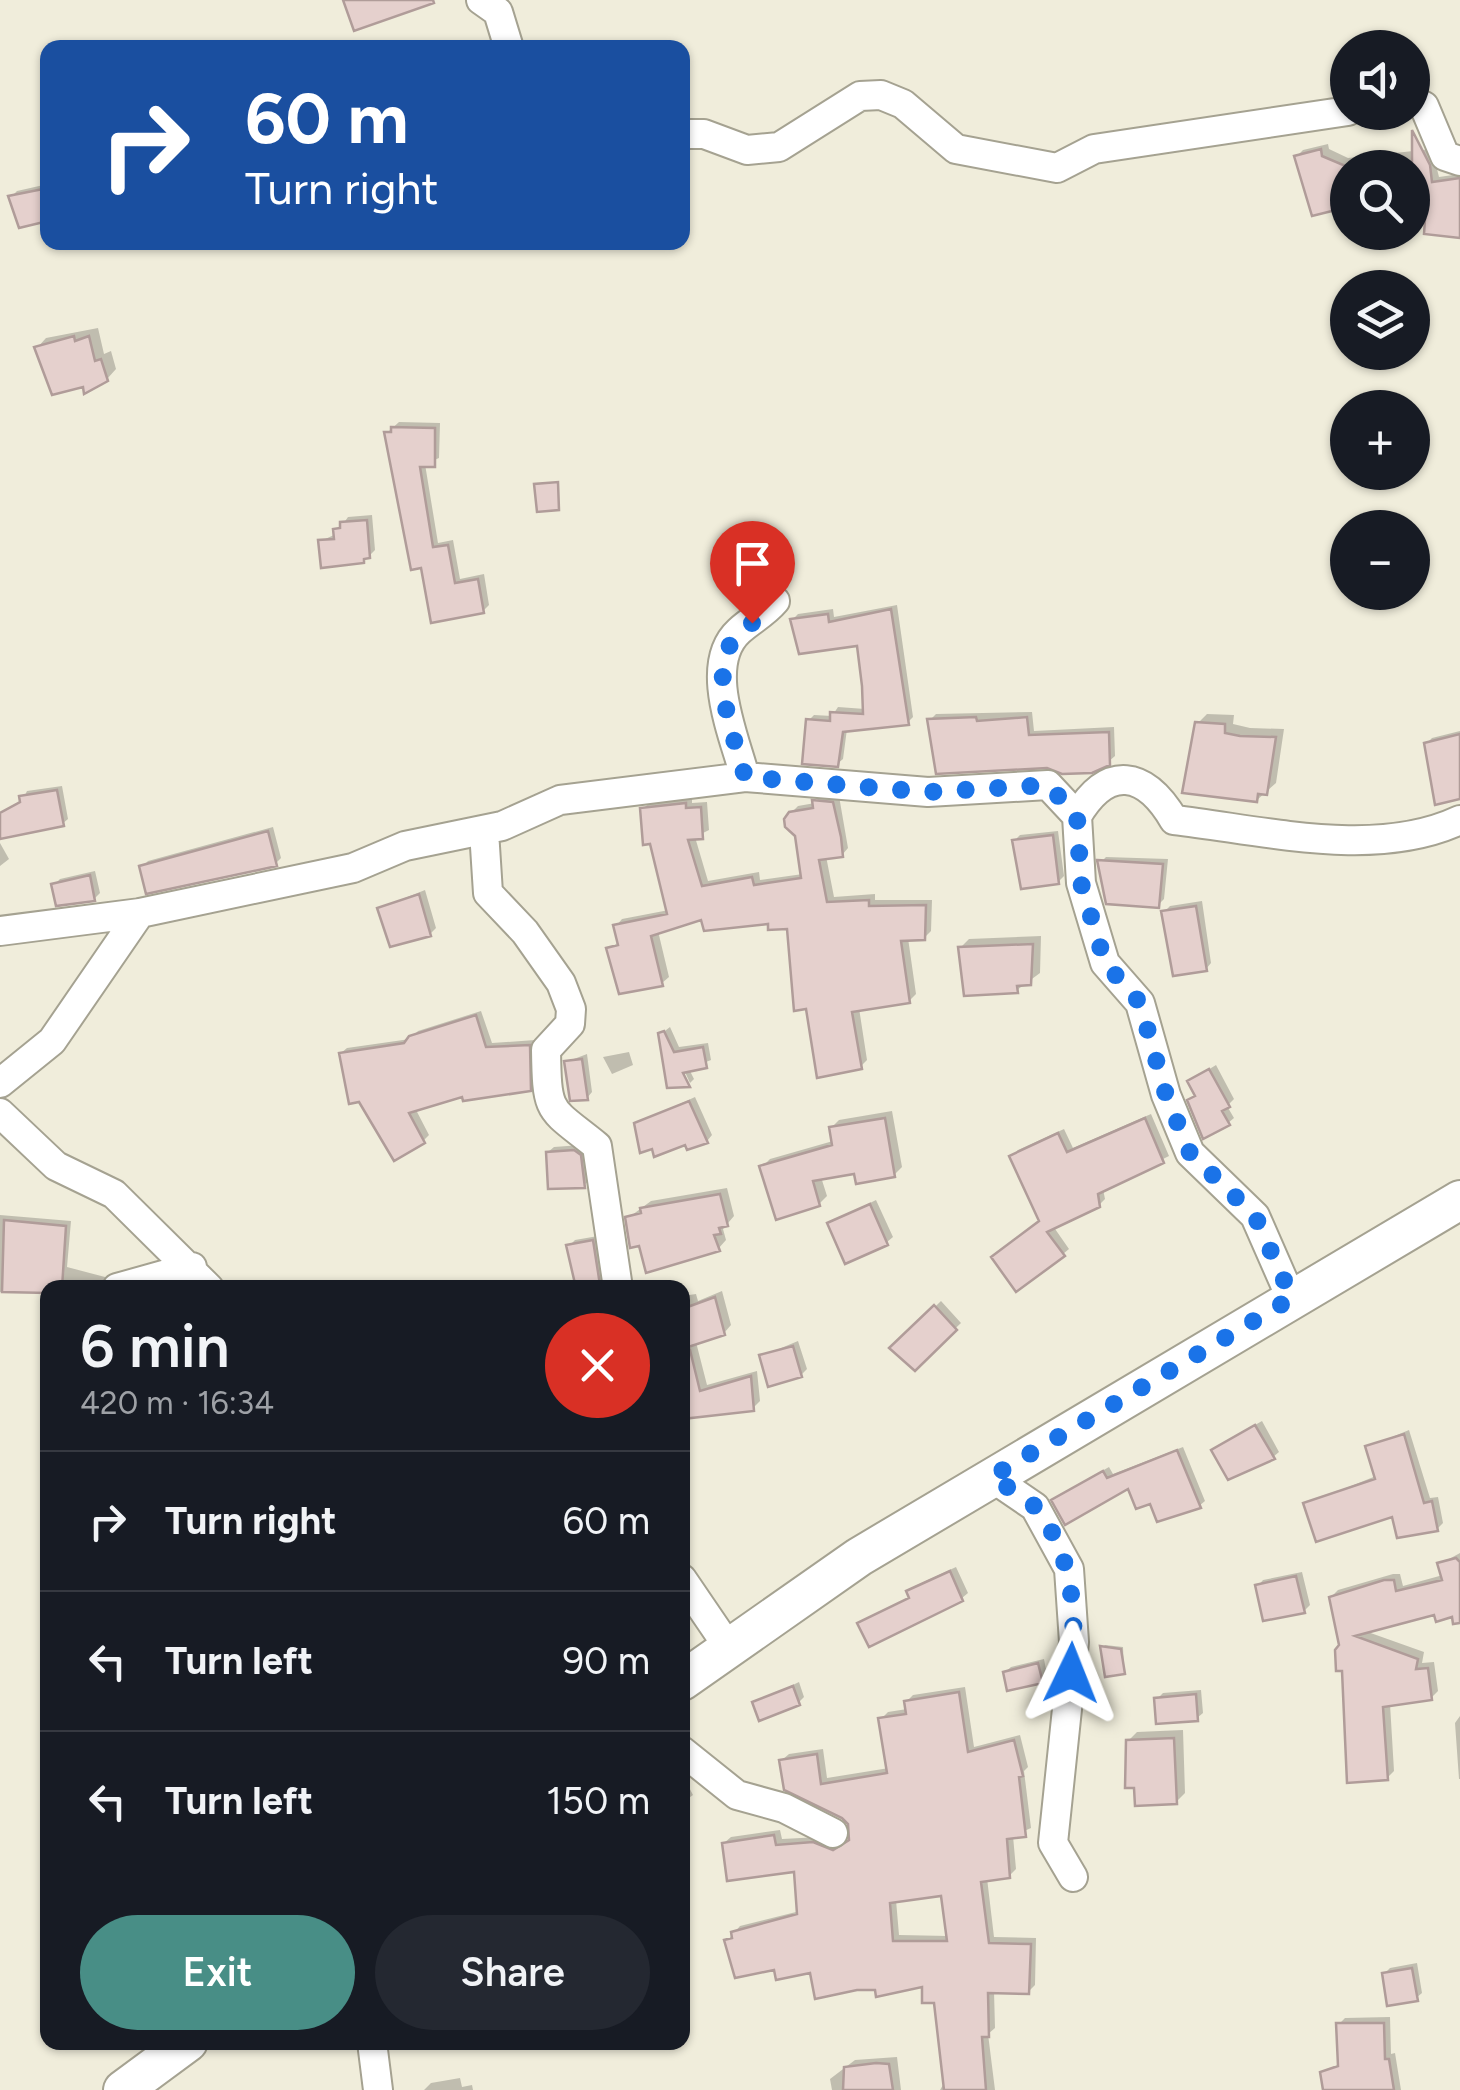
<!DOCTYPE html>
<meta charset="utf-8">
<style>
body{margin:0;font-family:Figtree,sans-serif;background:#242831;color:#f1f3f6;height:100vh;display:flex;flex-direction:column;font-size:38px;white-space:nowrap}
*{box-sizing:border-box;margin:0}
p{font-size:32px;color:#9ea1a6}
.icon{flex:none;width:55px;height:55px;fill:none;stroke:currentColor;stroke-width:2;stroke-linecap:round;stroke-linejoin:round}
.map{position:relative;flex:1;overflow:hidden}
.side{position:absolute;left:40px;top:1280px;width:650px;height:770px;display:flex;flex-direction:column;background:#171b24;border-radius:20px;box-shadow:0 2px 8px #0004}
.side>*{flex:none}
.banner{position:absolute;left:40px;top:40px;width:650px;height:210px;border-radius:20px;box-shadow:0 2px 8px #0004;background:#1a4fa0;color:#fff;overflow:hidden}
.controls{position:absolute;left:1330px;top:30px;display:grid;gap:20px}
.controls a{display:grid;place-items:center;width:100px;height:100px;border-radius:50%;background:#171b24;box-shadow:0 2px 8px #0004;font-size:50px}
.pin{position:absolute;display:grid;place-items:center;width:85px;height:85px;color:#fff;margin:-102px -42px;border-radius:50% 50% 50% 0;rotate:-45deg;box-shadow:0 0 10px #0007}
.pin .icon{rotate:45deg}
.me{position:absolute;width:110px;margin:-55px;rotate:2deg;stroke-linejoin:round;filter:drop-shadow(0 0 8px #0008)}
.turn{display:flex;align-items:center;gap:35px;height:210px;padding:0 40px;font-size:45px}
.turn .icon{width:130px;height:130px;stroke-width:2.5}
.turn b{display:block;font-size:70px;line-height:85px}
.round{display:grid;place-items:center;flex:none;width:105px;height:105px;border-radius:52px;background:#242831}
.head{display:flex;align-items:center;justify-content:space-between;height:170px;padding:0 40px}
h1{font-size:60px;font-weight:600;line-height:75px}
.cta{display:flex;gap:20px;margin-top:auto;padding:20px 40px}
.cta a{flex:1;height:115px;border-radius:60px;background:#488e86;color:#fff;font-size:40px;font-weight:600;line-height:115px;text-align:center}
.cta a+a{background:#242831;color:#f1f3f6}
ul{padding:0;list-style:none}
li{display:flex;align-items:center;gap:30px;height:140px;padding:0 40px;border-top:2px solid #363941}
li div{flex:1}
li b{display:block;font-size:38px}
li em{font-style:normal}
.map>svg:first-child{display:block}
</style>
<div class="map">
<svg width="1460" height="2090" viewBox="0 0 1460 2090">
<rect width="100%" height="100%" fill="#f0eddb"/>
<path fill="#0003" fill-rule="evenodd" d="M1328,144l1,5 19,9 84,-9 7,28 21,-3v63l-32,-21 -16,-48h-64v40l-35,6 -17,-57 7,-7z
M48,184v34l-37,-21 6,-6z
M98,328l6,26 7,-3 5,18 -9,10 -22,5 -48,-36 9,-10z
M399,422l41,1 -1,35 -14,6 13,79 15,-3 7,39 24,-5 5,31 -6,6 -60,-46 -36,-132z
M372,515l3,35 -6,6 -48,-15 15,-7 12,-17z
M744,528l41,8 -4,39 -7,7 -35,-48z
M897,605l16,112 -5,5 -61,7 -4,30 -6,5 -29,-43 6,-6 18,1 6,-9 27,2 -6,-66 -67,-23 6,-6 35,-5 1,8z
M1032,712l2,19 80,-4 1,29 -7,6 -178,-42 6,-6z
M1207,714l27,1 -1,9 17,4 34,1 -8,54 -19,17 -60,-76z
M1460,731v65l-34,-52 6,-6z
M62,786l6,33 -6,5 -62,13v-24l22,-12 5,-10z
M821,794l18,2 9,52 -6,7 -16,1 8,41 41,-3v6h57l-1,31 -7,7h-16l8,56 -7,7 -50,7 8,52 -7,7 -52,-60 -19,-81 -87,-9 -44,14 11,46 -7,6 -53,-34 11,-8 -4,-15 6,-7 47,-9 -26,-101 7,-7 42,-4v5l15,-1 2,28 -14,7 13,44 51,-9 1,8 43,-6 -12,-61 7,-7 17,-3z
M273,827l8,31 -6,6 -133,3 6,-6z
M1058,831l6,45 -6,6 -43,-42 5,-5z
M0,843l9,16 -9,7z
M1106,857l62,2 -4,40 -6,6 -58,-42z
M95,871l5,22 -6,6 -40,-14 6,-6z
M425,890l11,38 -6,6 -50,-26z
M1202,901l9,62 -5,6 -42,-57 6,-6z
M1041,936l-1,37 -23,17 -57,-42 9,-9z
M481,1011l11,32 43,-3v43l-6,6 -65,5 -49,14 14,27 -6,6 -82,-88 6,-5 63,-9 8,-8z
M670,1027l9,20 29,-4 3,17 -22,9 5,10 -4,4 -10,-22 -4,2 12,22 -19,1 -8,-52z
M629,1052l4,13 -21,9 -9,-17z
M587,1054l5,38 -5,6 -21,-36z
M1216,1065l18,34 -7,7 7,12 -6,5 -38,-22 7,-7 -7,-13z
M695,1097l17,38 -5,6 -20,1 -51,-18z
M892,1111l10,56 -8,8 -38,-3 -35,5 6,19 -8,8 -57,-37 8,-8 63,-18 -2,-13 8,-8z
M1151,1114l18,42 -66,33 2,10 -6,6 -46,21 16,23 -6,5 -69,3 48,-36 -30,-65 6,-6 46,-21 9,19z
M581,1145l5,4 4,31 -6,5 -36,-33 6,-5z
M727,1188l7,28 -11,13 3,11 -8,9 -90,-31 23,-17z
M876,1200l17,37 -6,5 -57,-19z
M0,1215l71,6 -4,46 38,10 1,9 -106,6z
M598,1236l6,41 -5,5 -30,-36 6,-6z
M722,1291l9,34 -7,8 -28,9 11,43 50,-14 3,30 -8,8 -65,7 -5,4v-124l14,-2 2,7z
M941,1301l20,22 -46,44 -22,-19z
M798,1341l9,28 -6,6 -39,-19z
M1262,1421l17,31 -6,5 -53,-12z
M1409,1430l21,68 8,-1 5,26 -6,6 -43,-15 -88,-10 70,-28 -8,-29z
M1183,1447l22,54 -6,5 -48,-6 -21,-15 -70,10 49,-28 4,7z
M682,1470l7,23 -7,3z
M1460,1553v60l-24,-1 -71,19 59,21 -2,11 12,-1 4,29 -7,7 -41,6 4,67 -7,7 -45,-133 -11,-48 7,-7 55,-16h7l3,12 40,-11 -3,-11z
M956,1567l12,26 -6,5 -102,26 51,-28 4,-10z
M1302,1572l8,33 -6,6 -46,-25 5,-6z
M1105,1645l18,2 1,25 -21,-25z
M1044,1659l3,16 -5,6 -37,-9 6,-5z
M799,1682l5,15 -6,6h-43z
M965,1687l9,60 46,-12 8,32 -4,4 7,57 -18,8 3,33 -7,7 -22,2 7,59 42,1 -1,47 -7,7 -34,-1 1,37 -7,6 7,56h-55l6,-10 -10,-80 -11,-16 -48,3 -65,-16 -36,-4 -49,-26 13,-15 60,-15 -3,-42 -73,-26 7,-6 49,-7 2,9 38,-2 21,8 10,-6v-16l-69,-63 7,-6 34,-5 4,29 62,-10 -8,-49 7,-7 19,-3 -1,-7 7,-7zM943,1893l5,43 -49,-1 -3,-35z
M1201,1690l2,23 -6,5 -40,-19 6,-6z
M1460,1716v63h-1l-4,-56z
M1183,1730l2,63 -9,9 -48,-61 9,-9z
M682,1774l11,21 -11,8z
M1417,1963l5,30 -6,5 -32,-24 6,-6z
M1390,2017l1,37 4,-1 6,37h-79l1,-17 17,-10 -1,-39 6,-6z
M897,2057l4,33h-69l-2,-11 25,-19z
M460,2078l2,9 10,-2 1,5h-49l7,-7z"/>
<path fill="#e5d0cd" stroke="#b09c99" stroke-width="2.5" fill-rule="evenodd" d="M343,0h90l1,3 -80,28z
M1412,130l18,35 2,17 28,-4v60l-36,-4 1,-15 -13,1z
M1321,149l1,7 26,11v40l-36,9 -18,-60z
M48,188v33l-29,7 -11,-32z
M74,336l1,5 14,-5 6,25 6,-2 7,22 -24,13 -1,-7 -31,8 -18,-48z
M391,427l44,1v39h-15l13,80 15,-2 7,38 23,-4 6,34 -53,10 -10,-55 -10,2 -27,-138h7z
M558,482l1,28 -22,2 -3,-28z
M367,520l3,38 -6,1v4l-43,5 -3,-28 16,-1 -1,-10 7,-1v-6z
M736,533l44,8 -4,43 -22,13 -24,-2z
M891,609l18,116 -66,7 -5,35 -36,-3 4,-45 24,2v-9l33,2 -1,-28 -5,-40 -58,8 -9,-35 38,-5 1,8z
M976,717l1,4 50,-4 2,18 80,-3 1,33 -18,8 -30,1 -15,-6 -111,6 -9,-55z
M1195,722l30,2v9l15,3 36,1 -9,58 -9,-1 -1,8 -75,-9z
M1460,734v65l-25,6 -11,-62z
M57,790l7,36 -64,13v-26l20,-11 -1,-6z
M812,800l21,2 8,35 2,20 -24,3 8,42 42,-2v6l57,-1 -1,35 -24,1 9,62 -58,9 10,57 -45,9 -11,-69 -12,2 -7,-82 -19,1v-6l-64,7 -3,-11 -50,16 12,50 -44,8 -13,-46 12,-3 -5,-20 54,-11 -17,-70 -7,1 -3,-37 46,-5v5l15,-1 2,32 -15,1 14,46 50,-9 2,8 47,-7 -6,-42 -10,-9 -1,-8 5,-7 24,-4z
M268,831l9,35 -131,28 -7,-28z
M1053,835l6,49 -38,5 -9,-49z
M1097,860l66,4 -4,44 -53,-4z
M90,875l5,26 -39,5 -5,-22z
M419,894l12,42 -41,11 -13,-39z
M1196,906l11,65 -34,5 -12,-65z
M1033,944l-2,41 -14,1 1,7 -54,3 -6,-49z
M476,1015l10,32 44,-2 1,46 -68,10 -1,-4 -53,16 16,30 -31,18 -35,-59 -10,2 -10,-51 65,-10 5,-7z
M664,1031l10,21 29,-5 4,21 -24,5 7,14 -23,1 -9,-55z
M582,1059l6,41 -18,1 -6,-40z
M1209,1069l21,38 -8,4 8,14 -27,14 -16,-39 8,-4 -8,-15z
M689,1101l19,42 -21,7 -2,-5 -31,12 -2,-8 -12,4 -6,-30z
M885,1118l10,59 -39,7 -2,-10 -41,7 7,25 -44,14 -17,-54 73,-21 -3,-18z
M1145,1118l19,45 -66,31 2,13 -53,25 18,24 -49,36 -25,-35 48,-36 -30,-65 49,-23 9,19z
M574,1150l7,5 4,33 -37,1 -2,-37z
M720,1194l8,32 -9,2 2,6 -7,1 6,16 -74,22 -7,-27 -9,2 -5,-31 16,-4 -1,-5z
M870,1204l18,41 -43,19 -18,-41z
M4,1220l62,6 -4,62h-14v5l-46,-1z
M593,1240l7,45 -24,3 -10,-43z
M715,1297l10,38 -43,14v-40z
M934,1305l23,25 -42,41 -26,-23z
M793,1346l9,31 -34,10 -9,-32z
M690,1350l10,41 51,-15 3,35 -72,8v-68z
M1255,1425l20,34 -47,21 -17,-30z
M1404,1434l20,69 8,-2 6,30 -41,7 -5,-21 -76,25 -13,-39 72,-24 -10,-33z
M1177,1450l24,58 -44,14 -7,-18 -14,5 -8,-20 -63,36 -14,-25 52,-29 4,7z
M1456,1558l4,4v61l-7,1 -1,-7 -16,5 -2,-7 -79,21 63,23 -2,10 12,-1 4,32 -49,7 5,73 -41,3 -5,-112h-6l-1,-21 4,-5 -10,-48 55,-17h10l2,11 46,-11 -5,-17z
M950,1571l13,30 -94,46 -12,-24 52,-25 -3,-7z
M1296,1576l9,37 -42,8 -8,-36z
M1100,1646l21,3 4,25 -20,3z
M1038,1663l5,20 -36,8 -4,-19z
M793,1686l7,19 -41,16 -7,-19z
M959,1692l9,60 46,-12 9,36 -4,1 7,60 -19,2 3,39 -29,4 8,61 42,1 -2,50 -41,-1 1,44h-7l4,53h-42l-10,-87h-12v-16l-46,10 -1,-7h-18l-42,9 -5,-26 -34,7 -2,-10 -39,8 -11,-38 8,-2 -1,-6 66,-18 -3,-42 -67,9 -5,-38 52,-8 2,10 37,-3 20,8 16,-10 -1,-16 -6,-6 -58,-28 -5,-30 38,-6 4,30 66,-11 -9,-55 28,-4 -2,-13zM941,1896l6,45h-54l-3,-38z
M1196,1694l2,27 -42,3 -2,-26z
M1174,1738l3,66 -42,2 -1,-18h-9l1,-48z
M1412,1968l6,33 -31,5 -5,-33z
M1336,2023h48l1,36h4l5,31h-71l-3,-18 18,-6z
M876,2063l13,1 4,26h-50l1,-23z"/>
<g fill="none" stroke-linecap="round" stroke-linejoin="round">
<g stroke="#a5a291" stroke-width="32">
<path id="minor" d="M481,0l17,12 11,36
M1412,100l12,6 21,50 15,5
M682,134h22l43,16 32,-3 81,-51 21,-1 22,9 53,45 101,19 37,-19 254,-38
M745,777c-10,-39 -43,-112 -6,-146 12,-11 25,-17 36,-30
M1077,816c31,-52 68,-45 97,4 89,10 201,40 286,0
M484,831l4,62 37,39 36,51 10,26 -1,15 -24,26c1,66 3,57 51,96l21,142
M0,931l140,-18
M0,1083l52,-42 88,-128 213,-45 52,-22 97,-20 58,-26 185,-23 183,15 120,-7 29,31 4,67 24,80 35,40 26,92 24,58 65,63 36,82
M0,1113l56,53 58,28 95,94
M117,1288l75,-21
M991,1477l44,30 34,62 5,73 -21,201 20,34
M682,1579l47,69
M682,1751l55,44 47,13 49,25
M372,2042l6,48"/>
</g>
<g stroke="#a5a291" stroke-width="42">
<path id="secondary" d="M682,1681l177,-124 601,-357
M123,2090l65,-48"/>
</g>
<use href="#minor" stroke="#fff" stroke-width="28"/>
<use href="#secondary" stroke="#fff" stroke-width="38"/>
</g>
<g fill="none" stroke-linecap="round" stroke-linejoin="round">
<path stroke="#1a73e8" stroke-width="18" stroke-dasharray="0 32.4" d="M752,623c-54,30 -19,108 -7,154l183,15 120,-7 29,31 4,67 24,80 35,40 26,92 24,58 65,63 37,82 -301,179c13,9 35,19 45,31 38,47 41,108 35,165"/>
</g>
</svg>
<div class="controls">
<a><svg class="icon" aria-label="sound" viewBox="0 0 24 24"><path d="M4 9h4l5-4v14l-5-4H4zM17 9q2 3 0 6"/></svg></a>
<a><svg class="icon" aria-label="search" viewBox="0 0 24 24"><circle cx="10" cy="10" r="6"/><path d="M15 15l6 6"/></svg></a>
<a><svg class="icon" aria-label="layers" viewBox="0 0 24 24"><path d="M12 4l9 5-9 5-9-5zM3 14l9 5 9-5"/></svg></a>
<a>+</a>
<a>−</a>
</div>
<div class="pin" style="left:752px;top:623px;background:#d93025"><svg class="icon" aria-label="arrive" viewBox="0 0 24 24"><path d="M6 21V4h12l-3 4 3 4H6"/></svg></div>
<svg class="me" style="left:1071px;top:1673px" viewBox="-20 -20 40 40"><path d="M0-17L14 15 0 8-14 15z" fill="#1a73e8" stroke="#fff" stroke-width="4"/></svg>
<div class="banner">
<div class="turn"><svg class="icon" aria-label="right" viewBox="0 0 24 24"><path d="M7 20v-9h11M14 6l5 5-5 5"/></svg><div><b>60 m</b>Turn right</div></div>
</div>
<section class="side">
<div class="head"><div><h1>6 min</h1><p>420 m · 16:34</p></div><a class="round" style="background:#d93025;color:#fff"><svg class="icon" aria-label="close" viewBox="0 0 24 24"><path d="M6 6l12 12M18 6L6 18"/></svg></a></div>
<ul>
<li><svg class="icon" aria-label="right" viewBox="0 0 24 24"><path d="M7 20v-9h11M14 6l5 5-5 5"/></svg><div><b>Turn right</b></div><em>60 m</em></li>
<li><svg class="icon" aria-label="left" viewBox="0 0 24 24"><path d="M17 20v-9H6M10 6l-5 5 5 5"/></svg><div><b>Turn left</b></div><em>90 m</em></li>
<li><svg class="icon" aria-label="left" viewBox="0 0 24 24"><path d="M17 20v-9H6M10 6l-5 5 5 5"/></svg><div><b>Turn left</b></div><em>150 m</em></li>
</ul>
<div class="cta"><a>Exit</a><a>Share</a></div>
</section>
</div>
